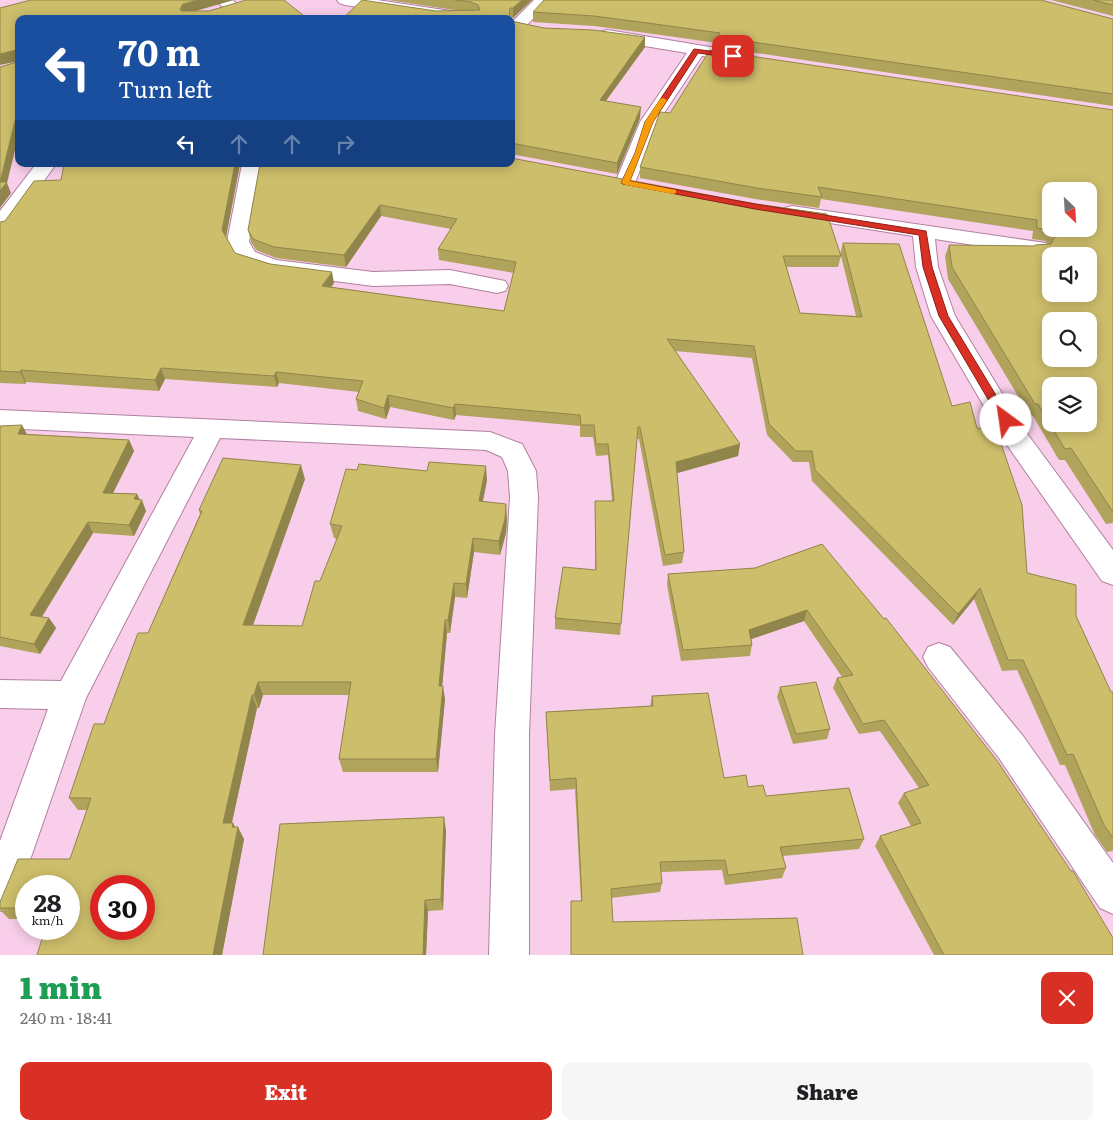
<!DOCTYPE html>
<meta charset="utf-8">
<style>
body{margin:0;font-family:Literata,serif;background:#f6f6f6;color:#202124;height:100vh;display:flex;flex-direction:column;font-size:19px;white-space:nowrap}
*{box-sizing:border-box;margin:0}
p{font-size:16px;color:#757577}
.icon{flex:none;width:28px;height:28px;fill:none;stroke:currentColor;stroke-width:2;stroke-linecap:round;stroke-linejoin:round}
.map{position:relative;height:955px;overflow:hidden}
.drawer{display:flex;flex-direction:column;background:#fff;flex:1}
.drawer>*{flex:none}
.top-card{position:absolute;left:15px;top:15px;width:500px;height:152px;border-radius:10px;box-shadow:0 2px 12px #0003;background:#1a4fa0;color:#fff;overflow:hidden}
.needle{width:32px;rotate:155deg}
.tools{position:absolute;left:1042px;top:182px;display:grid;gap:10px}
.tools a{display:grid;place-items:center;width:55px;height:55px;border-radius:10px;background:#fff;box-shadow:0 2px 12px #0003;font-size:25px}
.speed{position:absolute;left:15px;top:875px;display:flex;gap:10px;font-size:25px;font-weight:700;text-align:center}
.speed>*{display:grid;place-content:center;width:65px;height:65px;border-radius:50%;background:#fff;box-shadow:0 2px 12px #0003;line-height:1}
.speed small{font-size:12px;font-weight:400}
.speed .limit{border:8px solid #d22;background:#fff;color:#111}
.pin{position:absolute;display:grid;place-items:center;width:42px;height:42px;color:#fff;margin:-21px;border-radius:10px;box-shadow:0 2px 8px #0006}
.me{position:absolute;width:55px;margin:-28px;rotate:329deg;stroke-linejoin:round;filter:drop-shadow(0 0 4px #0008)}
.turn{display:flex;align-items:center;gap:18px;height:105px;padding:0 20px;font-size:22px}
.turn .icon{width:65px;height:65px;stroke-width:2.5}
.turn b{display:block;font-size:35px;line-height:42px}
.lanes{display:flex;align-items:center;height:48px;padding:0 20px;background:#0003;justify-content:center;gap:25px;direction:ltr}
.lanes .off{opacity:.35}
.round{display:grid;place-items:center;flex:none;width:52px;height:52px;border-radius:10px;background:#f6f6f6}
.summary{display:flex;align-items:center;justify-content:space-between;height:85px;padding:0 20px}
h1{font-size:30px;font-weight:800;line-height:38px;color:#1e9e55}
.button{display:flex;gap:10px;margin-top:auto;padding:10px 20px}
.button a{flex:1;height:58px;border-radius:10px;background:#d93025;color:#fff;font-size:20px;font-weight:800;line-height:58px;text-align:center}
.button a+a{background:#f6f6f6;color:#202124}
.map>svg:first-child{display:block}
</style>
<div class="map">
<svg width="1113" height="955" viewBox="0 0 1113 955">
<rect width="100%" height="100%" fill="#f9ceea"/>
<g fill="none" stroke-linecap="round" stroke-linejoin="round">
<g stroke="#b180a1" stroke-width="2">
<path id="minor" d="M215,0h18l7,7 -2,3h-12z
M337,0h40l94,14 6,2 2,3h-42l-92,-14 -6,-2z
M534,0h17l-27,28h-12v-6z
M608,30l144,24 3,4 -3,4 -6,1 -44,-7 -44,66 -23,61 -3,4 -7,2 -7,-2 -3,-4 25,-61 47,-69 -85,-14 -2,-4 2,-4z
M36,164h20l-48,67 -8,1v-21z
M242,164h20l-13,78 6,10 21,8 97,12 77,-2 55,11 3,5 -3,5 -8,2 -47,-9 -77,2 -100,-13 -34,-11 -12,-20z
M792,206l254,37 3,5 -3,5 -8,2 -103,-16 3,28 17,49 68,112 90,122v35l-11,-4 -97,-139 -74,-126 -15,-49 -3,-31 -128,-20 -4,-4 4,-4z
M0,410l490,22 32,12 14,27 2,26 -9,238v220h-40l6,-220 15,-238 -2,-26 -6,-14 -16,-7 -266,-12 -134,260 -67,194 -6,13 -13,6v-70l48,-132 -48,-1v-28l61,1 133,-244 -194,-9z
M939,643l11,4 73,89 90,127v51l-13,-6 -101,-150 -71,-91 -5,-10 5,-10z"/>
</g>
<use href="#minor" fill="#fff" fill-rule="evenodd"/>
</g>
<path fill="#b0a35c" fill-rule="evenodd" d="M388,0h144l-19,18 -77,-7h25z
M1051,0h62v16z
M533,12l580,7v87l-397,-59 1,-4 -63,-9 -60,-8 -61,-4z
M511,21l33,7 101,19 -39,54 34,17 -23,56 -106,-20z
M1113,110v413l-7,1 -41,-64h-6l-26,-44h-3l-82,-137 -3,-23 4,-11 86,1v-1l13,-1 -2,-3 -14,-2 1,-8 -212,-32 -2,9 -64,-9 -115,-21v-11l30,-54z
M240,164l-14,73 9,16 99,30 -3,4 173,24 10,-38 -75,-13 -1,-11 13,-20 -70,-13 -35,51 -70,-9 -20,-8 -5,-8 -3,-12 12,-66 580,90 3,-11 109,163 25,22 50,145 49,43 35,76h2v159l-6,1 -12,-17 -30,-70h-5l-43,-95 -15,1 -28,-72 -21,26 -141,-144 -3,-19h-16l-26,-27 -15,-77 -77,-7 65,93 -2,12 -61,17 7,79 -2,11 -19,3 -24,-127h-2l-17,196 -65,-6v-11l40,-48v-69h17l-4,-46 -12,1 -3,-19h-13v-11l-124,-11 -2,5 -64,-13 -4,12 -28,-8 -2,-12 3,-7 -80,-9 -2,4 -112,-8 -6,12 -133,-9v2l-26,-1v-161l5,-1 56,-41zM841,256l15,60 -56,-3 -14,-46h52z
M0,426l27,8 102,6 5,11 -21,42 24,1 2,5 7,12 -12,25 -41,-3 -51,84 7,1 7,10 -16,26 -40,-8z
M305,479l-52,146 49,1 35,-87 -3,-1 -4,-14 157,-44 -4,21 24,17 -1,15 -6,22 -26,-3 -7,46 -12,-1 -5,36h-3l-5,53 3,13 -7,73h-95l-4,-13 10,-64h-86l-4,13h-2l-25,115h1l2,4 9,12 -22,116h-185l32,-69h-43v33h-17l-9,-9v-8l70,-43 17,-49h-9l-9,-12 79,-165 52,-119 -1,-4z
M822,544l291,411h-179l-59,-109 5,-10 31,-10 -13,-23 6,-10 15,-5 -39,-57 -21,3 -26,-46 4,-10 5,-1 -38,-56 -53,18 1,6 -2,11 -69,5 -14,-76 1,-11 87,-6z
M780,687l50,42 -3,10 -34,5 -16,-47z
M652,696l72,82 24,9 18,9 98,43 -5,10 -76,7 3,12 -4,10 -57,7 -3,-15 -61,2 1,11 -2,9 -49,6 -40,57 10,-54 -6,-112 -25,2 -4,-79 104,-6z
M446,830l-3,80 -15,1 -2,44h-163z"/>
<path fill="#90854b" d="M198,0h36l-49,14 -5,-5 3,-5z
M522,0h10l-19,18v-10z
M645,37v10l-46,63 1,-10z
M16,50l3,11 -19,4v-11z
M19,105v29l-12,49 4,10 -11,15v-26z
M641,107l-1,11 -23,56v-11z
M235,164h5l-15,78 -3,-12z
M380,205l1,11 -35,51 -2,-12z
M332,272l2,11 -10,14 -2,-11z
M161,368l4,11 -6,12 -4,-11z
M21,370l5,12v2l-6,-12z
M276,372l3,11 -2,4 -3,-11z
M388,395l2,12 -4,12 -2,-11z
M455,404l1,11 -2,5 -1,-12z
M22,425l6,11 -10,-2z
M129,440l5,11 -26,52 -5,-10z
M740,444l-2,12 -64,18 2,-12z
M301,465l4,14 -57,160 -5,-14z
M486,466l1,14 -7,35 -1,-14z
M137,494l4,8 1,-2 4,11 -12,25 -5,-11 5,-26z
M506,504l1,14 -1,15 -6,22 -1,-14z
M88,522l5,11 -57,93 -6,-11z
M473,538l1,14 -7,46 -1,-14z
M454,583l1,14 -5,36 -2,-13z
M980,588l-6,11 -21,26 5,-11z
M807,610l-3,11 -58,20 3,-11z
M49,618l7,10 -16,26 -6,-10z
M445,620l2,13 -6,66 -2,-13z
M258,682l5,13 -4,13 -5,-13z
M443,686l2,13 -7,73 -2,-13z
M252,695l5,13 -28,127 -6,-12z
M444,817l2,13 -3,80 -2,-11z
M233,823l4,8 1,-4 6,12 -22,116h-9z
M425,900l3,11 -2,44h-3z"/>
<path fill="#cdbe6b" stroke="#90854b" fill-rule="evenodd" d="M31,0h167l-15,4 -3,5 1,2h28l37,-11h38l24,19h-289v86l-19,77h7l-7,9v-124l17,-5 -1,-12 -16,4v-46z
M362,0l74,11 44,-1 -2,-5 -7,-3 -16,-2h67l-9,8h-3l-1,11h-167z
M544,0h497l72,19v75l-395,-57 2,-4 -65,-9 -61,-8 -61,-4z
M1093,0h20v5z
M511,21l33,7 49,2 52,7 -45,63 41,7 -24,56 -106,-20z
M710,50l403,60v402l-42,-64 -6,1 -27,-45h-3l-83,-137 -3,-22 86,1v-1l16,-1 4,-8 -4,-6 -14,-2v-8l-219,-33 4,10 -65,-9 -117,-21 20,-55 10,1zM1051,191h38v38h-38zM1051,256h38v38h-38zM1051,321h38v38h-38zM1051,386h38v38h-38z
M511,158l245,46 71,10 14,42h-58l17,57 62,4 -19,-74 56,1 53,162 18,-4 7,26 19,1 26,76 5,68 49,12v31l35,76h2v146l-9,-13 -31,-71 -6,1 -44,-95h-15l-28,-72 -22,26 -143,-144 -3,-19h-16l-27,-27 -15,-78 -87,-7 73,105 -64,18 8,90 -19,3 -25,-128h-2l-17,197 -66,-6 8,-51 33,3 -1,-69h19l-6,-57h-12l-2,-19h-13l-1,-10 -125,-11 -2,4 -65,-13 -4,13 -28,-9 7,-18 -87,-9 -2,4 -113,-8 -6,12 -134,-10 -1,2 -20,-1v-149l5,-1 29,-40 27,-1 3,-16h171l-13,66 13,23 35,11 62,8 -10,14 182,25 12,-49 -78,-13 19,-30 -77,-14 -36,50 -70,-8 -21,-8 -5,-9 12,-66h251z
M22,425l-4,9 111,6 -26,53 34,1 -3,5 8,1 -13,25 -41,-3 -58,93 19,3 -15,26 -34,-7v-211z
M223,458l78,7 -58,160 59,1 13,-45h5l22,-55 -12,-2 16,-55 11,1 2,-6 68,7 2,-9 57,4 -7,35 27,3 -1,15 -6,22 -26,-3 -7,46 -12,-1 -6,37h-3l-6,66h4l-7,73h-97l12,-77h-93l-4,13h-2l-29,128h10l-1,4h6l-25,128h-176l8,-26h24v-43h-43v22h-26v-6l18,-43h52l21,-61h-22l25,-74h10l34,-91h10l54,-122 -3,-1zM101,886h43v43h-43z
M822,544l62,75 2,-1 112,144 73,109h2l40,67v17h-169l-64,-119 41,-13 -17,-30 25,-8 -45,-65 -21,4 -26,-46 16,-3 -46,-65 -58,20 3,15 -69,5 -15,-76 87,-6z
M816,682l14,47 -34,5 -16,-47z
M708,693l16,85 22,-3 2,12 15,-2 3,11 83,-8 15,51 -84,8 6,21 -58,7 -3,-15 -65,2 2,21 -51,6 2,33 184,-4 6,37h-232v-54h11l-6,-123 -26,2 -4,-68 107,-6 -1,-10z
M444,817l-3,82 -16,1 -2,55h-160l17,-131z"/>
<path fill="#d93025" stroke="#8d1f18" d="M694,49l39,5 4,2 -4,2 -35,-5 -45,69 -23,59 125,23 171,27 6,36 16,49 63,104 -2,3h-7l-63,-107 -16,-49 -4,-32 -164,-26 -132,-25 -2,-1 14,-30 10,-31z"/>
<path fill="#f59e0b" d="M663,98l4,2 -14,22 -23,59 46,9v3l-3,1 -47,-9 -5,-2 14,-30 10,-31 15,-23z"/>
</svg>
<div class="tools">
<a><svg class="needle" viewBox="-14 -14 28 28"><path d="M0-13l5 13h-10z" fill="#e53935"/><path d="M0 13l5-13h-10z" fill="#757577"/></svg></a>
<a><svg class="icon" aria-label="sound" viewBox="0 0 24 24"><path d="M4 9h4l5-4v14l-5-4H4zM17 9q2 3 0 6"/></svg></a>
<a><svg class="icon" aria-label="search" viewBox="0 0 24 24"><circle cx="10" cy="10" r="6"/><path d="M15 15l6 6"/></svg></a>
<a><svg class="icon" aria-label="layers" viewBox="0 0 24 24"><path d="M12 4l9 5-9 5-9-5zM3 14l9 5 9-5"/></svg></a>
</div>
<div class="speed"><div>28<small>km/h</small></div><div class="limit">30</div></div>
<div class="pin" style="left:733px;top:56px;background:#d93025"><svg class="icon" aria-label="arrive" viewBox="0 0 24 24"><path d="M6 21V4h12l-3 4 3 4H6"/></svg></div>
<svg class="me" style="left:1006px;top:420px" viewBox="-20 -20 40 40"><circle r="19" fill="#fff"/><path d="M0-13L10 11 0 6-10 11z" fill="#d93025"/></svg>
<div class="top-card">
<div class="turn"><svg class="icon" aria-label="left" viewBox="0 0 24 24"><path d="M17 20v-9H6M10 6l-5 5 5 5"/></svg><div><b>70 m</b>Turn left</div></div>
<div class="lanes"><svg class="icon" aria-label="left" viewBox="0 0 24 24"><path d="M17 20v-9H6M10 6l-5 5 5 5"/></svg><svg class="icon off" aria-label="ahead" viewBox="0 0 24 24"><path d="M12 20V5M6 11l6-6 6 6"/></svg><svg class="icon off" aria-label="ahead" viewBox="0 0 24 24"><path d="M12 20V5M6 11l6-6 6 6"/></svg><svg class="icon off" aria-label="right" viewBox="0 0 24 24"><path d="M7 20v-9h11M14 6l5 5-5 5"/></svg></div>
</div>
</div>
<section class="drawer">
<div class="summary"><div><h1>1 min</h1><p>240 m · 18:41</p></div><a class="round" style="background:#d93025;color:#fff"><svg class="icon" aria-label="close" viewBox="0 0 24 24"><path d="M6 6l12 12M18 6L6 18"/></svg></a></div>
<div class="button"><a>Exit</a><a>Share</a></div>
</section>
